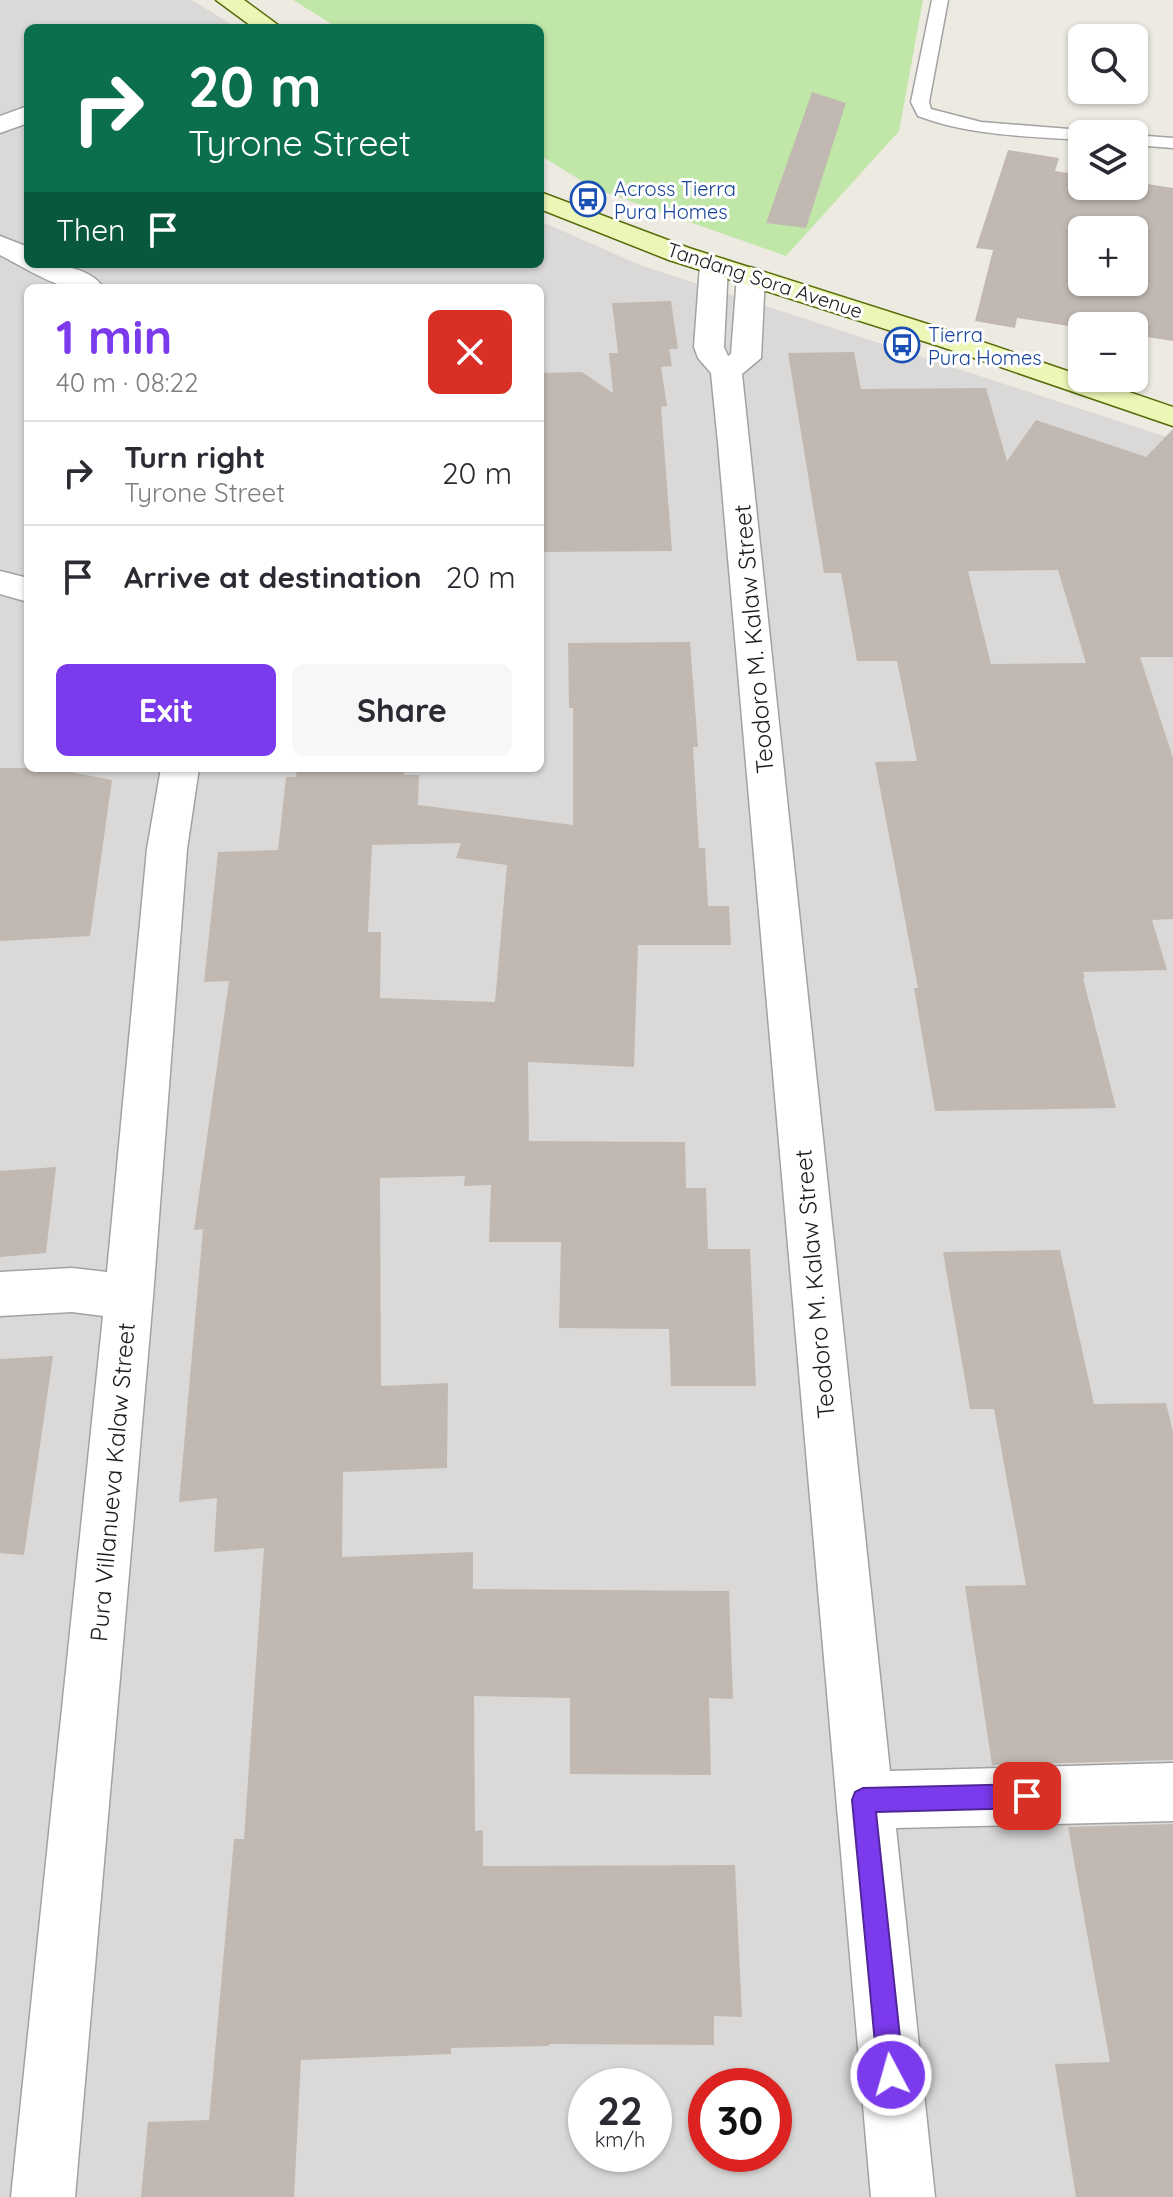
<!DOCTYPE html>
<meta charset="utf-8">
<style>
body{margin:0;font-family:Quicksand,sans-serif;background:#f7f7f7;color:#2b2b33;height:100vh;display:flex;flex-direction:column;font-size:30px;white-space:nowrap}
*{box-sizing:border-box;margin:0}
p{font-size:26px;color:#7c7c81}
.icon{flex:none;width:44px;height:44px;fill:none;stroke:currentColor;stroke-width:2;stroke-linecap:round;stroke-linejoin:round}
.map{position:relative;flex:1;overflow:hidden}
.panel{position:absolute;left:24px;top:284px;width:520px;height:488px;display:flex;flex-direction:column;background:#fff;border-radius:12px;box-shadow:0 2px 6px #0004}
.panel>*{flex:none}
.top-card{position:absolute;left:24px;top:24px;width:520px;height:244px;border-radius:12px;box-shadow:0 2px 6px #0004;background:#0b6e4f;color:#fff;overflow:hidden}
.buttons{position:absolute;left:1068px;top:24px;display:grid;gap:16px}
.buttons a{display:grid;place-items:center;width:80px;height:80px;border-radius:12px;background:#fff;box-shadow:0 2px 6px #0004;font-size:40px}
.speed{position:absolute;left:568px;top:2068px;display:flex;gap:16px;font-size:40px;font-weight:700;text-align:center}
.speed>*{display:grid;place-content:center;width:104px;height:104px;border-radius:50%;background:#fff;box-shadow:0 2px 6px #0004;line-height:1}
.speed small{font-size:20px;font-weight:400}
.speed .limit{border:12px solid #d22;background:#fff;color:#111}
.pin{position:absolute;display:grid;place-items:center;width:68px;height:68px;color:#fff;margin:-34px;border-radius:16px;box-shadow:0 4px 12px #0006}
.me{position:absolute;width:88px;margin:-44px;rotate:354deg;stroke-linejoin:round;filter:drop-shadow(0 0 6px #0008)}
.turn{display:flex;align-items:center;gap:28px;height:168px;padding:0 32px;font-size:36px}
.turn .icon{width:104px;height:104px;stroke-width:2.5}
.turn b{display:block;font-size:56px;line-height:68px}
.then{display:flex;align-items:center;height:76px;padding:0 32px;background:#0003;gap:16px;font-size:30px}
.round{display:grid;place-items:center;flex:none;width:84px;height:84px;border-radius:12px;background:#f7f7f7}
.overview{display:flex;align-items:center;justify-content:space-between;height:136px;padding:0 32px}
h1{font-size:48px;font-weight:800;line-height:60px;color:#7c3aed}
.primary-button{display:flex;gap:16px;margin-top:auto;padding:16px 32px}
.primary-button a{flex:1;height:92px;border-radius:12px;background:#7c3aed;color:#fff;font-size:32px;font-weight:800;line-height:92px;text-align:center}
.primary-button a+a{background:#f7f7f7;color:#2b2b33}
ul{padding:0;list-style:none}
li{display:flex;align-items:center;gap:24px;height:104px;padding:0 32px;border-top:2px solid #e1e1e2}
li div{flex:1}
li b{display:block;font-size:30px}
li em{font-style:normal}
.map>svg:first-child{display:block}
</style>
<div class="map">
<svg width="1173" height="2197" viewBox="0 0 1173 2197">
<rect width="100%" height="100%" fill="#edeae1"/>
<path fill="#dad9d8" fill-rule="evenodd" d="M0,0h192l45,28h-209v236h512v-43l100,44 533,174v1758h-1173zM28,288h512v480h-512zM586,2086h68v68h-68zM706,2086h68v68h-68z"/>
<path fill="#c0e6a8" d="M293,0h630l-24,131 -113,125 -193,-68 -53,-33v-127h-202z"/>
<path fill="#c1b9b1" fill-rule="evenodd" d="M812,92l34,11 -40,125 -40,-5z
M1008,150l51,8 -4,13 27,4v11h52v-4l39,6v153l-39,-6v-9l-52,2 -65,-10 -2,10 -40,-7 18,-71 -17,-2zM1082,230h52v52h-52z
M671,301l7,48h-9l3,17 -11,1 6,39 -6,1 11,144 -132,1v-179l42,-1 31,21 -4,-40h9l-6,-50z
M854,352l7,37 125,-1 21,73 29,-41 110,37 27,-28v228h-33l33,101v161l-21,1 15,50 -84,2 2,6h-2l33,130 -181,3 -21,-123h4l-43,-226 42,-1 -20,-100h-40l-16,-88h-17l-36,-220zM1058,570l28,93 -95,1 -23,-93z
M690,642l8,105h-5l6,101h6l3,58h21l2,39h-93l-4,122 -106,-5 1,79 156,1 1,46h20l2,61h42l6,137h-85l-2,-57 -110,-1 2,-86h-72l2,-57 -27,1 1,-10 -85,2 1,208 67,-3 -1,85 -104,4 -1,85 131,-5v37l256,2 4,108 -24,-1 2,77 -141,-1v-76l-96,-2 1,135 8,-1v36l252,-1 7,152 -28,-1v29l-165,-1v2l-98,2v6l-150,6 -7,137h-153l7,-75 61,-2 25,-281h10l20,-291 -50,4 3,-54 -38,4 24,-273 -9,1 35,-249 -25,1 14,-130 60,-2 8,-73h10l1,-9h107v7h15l-1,30 155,20v-117h-4l-1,-65zM461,843l-5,15 51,7 -12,137 -115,-4 1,-66h-13l4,-87z
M0,768h50l62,12 -22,156 -90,5z
M56,1167l-10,86 -46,4v-86z
M1060,1250l34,154 72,-1 7,29v328l-181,5 -27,-179 61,-1 -32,-176h-24l-27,-157z
M53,1356l-29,199 -24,-2v-194z
M1173,1824v373h-97l-21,-133 55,-2 -42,-235z"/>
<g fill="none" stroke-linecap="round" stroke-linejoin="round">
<g stroke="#a2a2a2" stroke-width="3">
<path id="service" d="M932,0h16l-19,102 2,7 50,13 101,8 8,4h-8v6c-56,-4 -111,-4 -164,-24l-7,-14z
M1134,135l39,3v10l-39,-3z"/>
</g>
<g stroke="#a2a2a2" stroke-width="3">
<path id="minor" d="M28,106v17l-28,10v-17z
M0,236l28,11v17c25,0 60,1 76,24 -12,0 -28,3 -39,-1 -23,-8 -44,-21 -65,-32z
M714,257l10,2 4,6 -4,82 4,9 3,-2 6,-78 4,-6 10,-3 10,3 4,6 -4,82 -19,16 148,1397 283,-8v58l-277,7 39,369h-64l-153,-1754 -7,-70 -13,-15 -4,-11 6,-82 4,-6z
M0,571l28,7v24l-28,-8z
M161,768h38l-12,81 -34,448 -78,900h-64l92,-881 -31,-4 -72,4v-44l72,-4 35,4 40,-423z"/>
</g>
<g stroke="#576c09" stroke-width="3">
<path id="secondary" d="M216,0h28l38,28h-28z
M540,192l149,56 273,87 211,72v19l-231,-79 -273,-87 -129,-51z"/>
</g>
<use href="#service" fill="#fff" fill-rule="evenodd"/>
<use href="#minor" fill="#fff" fill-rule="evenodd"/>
<use href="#secondary" fill="#ecf6b6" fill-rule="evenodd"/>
</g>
<path fill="#7c3aed" stroke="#51269a" stroke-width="2" d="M1027,1784l9,4 3,8 -3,9 -9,3 -151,4 28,263 -4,9 -9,4 -9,-4 -4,-9 -26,-275 3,-8 8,-4z"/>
<defs>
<g id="bus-ring" transform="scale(1.8)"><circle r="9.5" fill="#fff" stroke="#1a4fb4" stroke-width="1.5"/><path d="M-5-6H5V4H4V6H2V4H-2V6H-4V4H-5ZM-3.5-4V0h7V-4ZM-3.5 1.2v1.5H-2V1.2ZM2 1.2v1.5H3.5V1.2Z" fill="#1a4fb4"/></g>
</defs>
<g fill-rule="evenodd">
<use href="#bus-ring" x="588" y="199"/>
<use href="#bus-ring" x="902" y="345"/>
</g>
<g text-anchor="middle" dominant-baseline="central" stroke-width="6" stroke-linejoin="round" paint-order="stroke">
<g font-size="20" fill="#164399" stroke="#fff" text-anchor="start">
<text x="614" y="188">Across Tierra<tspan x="614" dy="23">Pura Homes</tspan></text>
<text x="928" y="334">Tierra<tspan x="928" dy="23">Pura Homes</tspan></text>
</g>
<g font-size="20" fill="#1b1b1b" stroke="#fff">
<text transform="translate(765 280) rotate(18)">Tandang Sora Avenue</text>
</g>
<g font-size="24" fill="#1b1b1b" stroke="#fff">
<text transform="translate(753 639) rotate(-95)">Teodoro M. Kalaw Street</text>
<text transform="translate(814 1284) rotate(-95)">Teodoro M. Kalaw Street</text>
<text transform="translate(112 1482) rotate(-85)">Pura Villanueva Kalaw Street</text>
</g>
</g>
</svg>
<div class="buttons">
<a><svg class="icon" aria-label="search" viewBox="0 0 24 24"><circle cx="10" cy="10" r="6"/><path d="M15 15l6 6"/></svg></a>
<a><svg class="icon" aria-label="layers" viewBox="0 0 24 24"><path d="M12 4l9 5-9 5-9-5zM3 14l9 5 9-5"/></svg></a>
<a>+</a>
<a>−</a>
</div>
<div class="speed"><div>22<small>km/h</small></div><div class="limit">30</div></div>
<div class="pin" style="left:1027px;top:1796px;background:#d93025"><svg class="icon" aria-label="arrive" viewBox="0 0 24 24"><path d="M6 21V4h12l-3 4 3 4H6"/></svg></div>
<svg class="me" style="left:891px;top:2075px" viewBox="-20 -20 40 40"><circle r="17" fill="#7c3aed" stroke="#fff" stroke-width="3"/><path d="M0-11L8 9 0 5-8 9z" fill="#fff"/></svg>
<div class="top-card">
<div class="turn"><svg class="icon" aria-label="right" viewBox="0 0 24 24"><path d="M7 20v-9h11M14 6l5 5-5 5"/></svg><div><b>20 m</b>Tyrone Street</div></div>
<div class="then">Then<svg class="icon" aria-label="arrive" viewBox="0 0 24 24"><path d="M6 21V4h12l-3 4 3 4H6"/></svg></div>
</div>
<section class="panel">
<div class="overview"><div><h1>1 min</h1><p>40 m · 08:22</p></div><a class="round" style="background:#d93025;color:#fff"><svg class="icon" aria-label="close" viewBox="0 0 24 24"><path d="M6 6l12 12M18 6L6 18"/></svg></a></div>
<ul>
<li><svg class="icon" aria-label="right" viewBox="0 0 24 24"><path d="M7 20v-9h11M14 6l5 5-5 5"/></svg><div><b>Turn right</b><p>Tyrone Street</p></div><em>20 m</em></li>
<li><svg class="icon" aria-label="arrive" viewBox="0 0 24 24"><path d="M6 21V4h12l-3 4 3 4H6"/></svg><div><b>Arrive at destination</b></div><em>20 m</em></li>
</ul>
<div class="primary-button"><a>Exit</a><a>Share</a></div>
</section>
</div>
